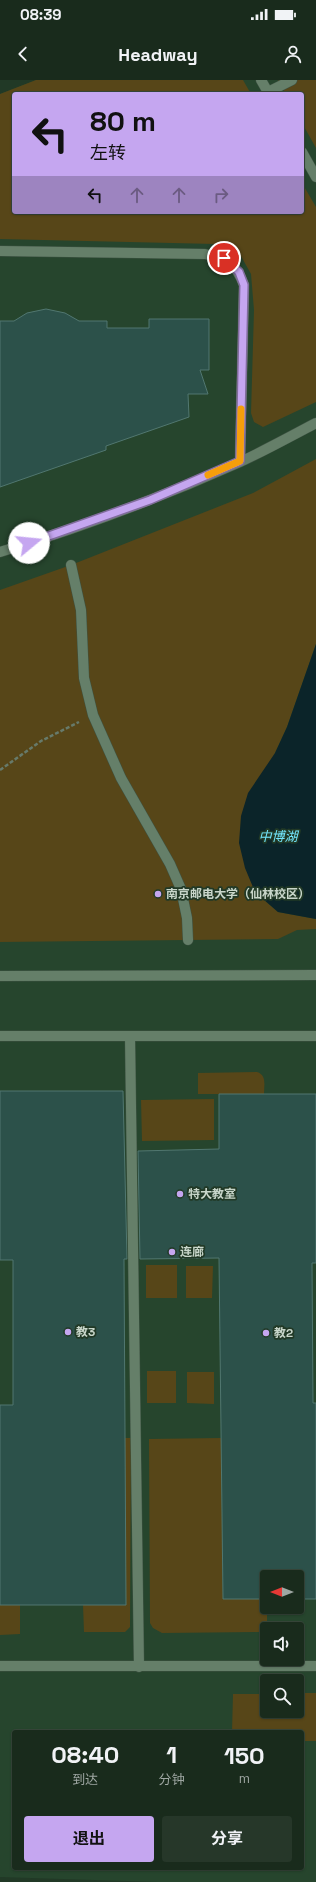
<!DOCTYPE html>
<html lang="zh">
<meta charset="utf-8">
<style>
body{margin:0;font-family:"Space Grotesk","Noto Sans SC",sans-serif;background:#263729;color:#f1f3f6;height:100vh;display:flex;flex-direction:column;font-size:15px;white-space:nowrap}
*{box-sizing:border-box;margin:0}
p{font-size:13px;color:#9fa7a3}
.icon{flex:none;width:22px;height:22px;fill:none;stroke:currentColor;stroke-width:2;stroke-linecap:round;stroke-linejoin:round}
.map{position:relative;flex:1;overflow:hidden}
.side{position:absolute;left:12px;top:1650px;width:292px;height:140px;display:flex;flex-direction:column;background:#192b1c;border-radius:4px;box-shadow:0 1px 3px #0004,0 0 0 1px #37473b}
.side>*{flex:none}
.top-card{position:absolute;left:12px;top:12px;width:292px;height:122px;border-radius:4px;box-shadow:0 1px 3px #0004,0 0 0 1px #37473b;background:#c5a6f0;color:#111;overflow:hidden}
.needle{width:26px;rotate:270deg}
.fabs{position:absolute;left:260px;top:1490px;display:grid;gap:8px}
.fabs a{display:grid;place-items:center;width:44px;height:44px;border-radius:4px;background:#192b1c;box-shadow:0 1px 3px #0004,0 0 0 1px #37473b;font-size:20px}
.pin{position:absolute;display:grid;place-items:center;width:34px;height:34px;color:#fff;margin:-17px;border:2px solid #fff;border-radius:50%;box-shadow:0 1px 4px #0007}
.me{position:absolute;width:44px;margin:-22px;rotate:73deg;stroke-linejoin:round;filter:drop-shadow(0 0 3px #0008)}
.turn{display:flex;align-items:center;gap:14px;height:84px;padding:0 12px;font-size:18px}
.turn .icon{width:52px;height:52px;stroke-width:2.5}
.turn b{display:block;font-size:28px;line-height:34px}
.lanes{display:flex;align-items:center;height:38px;padding:0 12px;background:#0003;justify-content:center;gap:20px;direction:ltr}
.lanes .off{opacity:.35}
.eta{display:flex;justify-content:space-evenly;align-items:center;height:68px;text-align:center}
.eta b{font-size:24px;font-weight:700;line-height:28px}
.action{display:flex;gap:8px;margin-top:auto;padding:8px 12px}
.action a{flex:1;height:46px;border-radius:4px;background:#c5a6f0;color:#111;font-size:16px;font-weight:700;line-height:46px;text-align:center}
.action a+a{background:#263729;color:#f1f3f6}
.status{display:flex;justify-content:space-between;align-items:center;height:28px;padding:0 20px;background:#192b1c;direction:ltr}
.status svg{height:11px;fill:currentColor}
header{display:flex;justify-content:space-between;align-items:center;height:52px;padding:0 12px;background:#192b1c;font-size:18px;font-weight:700}
.map>svg:first-child{display:block}
</style>
<div class="status"><b>08:39</b><svg viewBox="0 0 49 12"><path d="M0 12V9h3v3zM5 12V6h3v6zM10 12V3h3v9zM15 12V0h3v12zM26 1h20v11H26zM47 4h2v5h-2z"/></svg></div>
<header><svg class="icon" aria-label="back" viewBox="0 0 24 24"><path d="M15 5l-7 7 7 7"/></svg>Headway<svg class="icon" aria-label="person" viewBox="0 0 24 24"><circle cx="12" cy="8" r="4"/><path d="M4 21q1-7 8-7t8 7"/></svg></header>
<div class="map">
<svg width="316" height="1802" viewBox="0 0 316 1802">
<rect width="100%" height="100%" fill="#213926"/>
<path fill="#26452d" fill-rule="evenodd" d="M36,0h280v1802h-159l-157,-5v-1783zM14,14h288v118h-288zM267,1497h30v30h-30zM267,1549h30v30h-30zM267,1601h30v30h-30zM14,1652h288v136h-288z"/>
<path fill="#574618" d="M36,0h207l8,14h-237v118h288v-29l14,24v195l-53,25 -9,-5 -3,-9 3,-103 -3,-36 -14,-25 -22,-5 -215,-5v-145z
M278,0h38v68l-14,-25v-29h-16z
M316,379v185l-29,83 -12,26 -20,139 23,20 38,7v10l-19,1 -19,9 -278,3v-352l71,-25 182,-72z
M257,992c10,3 7,14 7,22h-66v-21z
M214,1019v41l-72,1 -1,-41z
M146,1185h31v33h-31z
M186,1186h27l-1,32h-26z
M147,1291h29v32h-29z
M187,1292h27v32l-27,-1z
M124,1358h7l-1,189 -5,5h-41l-1,-27z
M221,1358l2,161h44v33l-105,1 -9,-5 -3,-5 -1,-184z
M0,1525h20v29l-20,1z
M297,1613h19v48h-14v-9h-70l1,-38h34v17h30z"/>
<path fill="#0b2429" d="M316,564v275l-38,-7 -23,-20 -10,-24 -6,-25 2,-27 7,-23 27,-40 12,-26z"/>
<path fill="#2c514a" stroke="#517770" d="M46,229l19,4 14,8h28v7h42v-9h60v51h-9l8,24h-20l1,23 -83,29v4l-106,37v-166h14l13,-8z
M0,1011h123l4,168h-3l2,346h-126v-200h13v-145h-13z
M219,1014h97v169h-4l1,140h3v196h-19v-22h-30v22h-44l-4,-341 -79,1 -2,-108 81,-2z"/>
<g fill="none" stroke-linecap="round" stroke-linejoin="round">
<g stroke="#3e5343" stroke-width="11">
<path id="minor" d="M261,0l8,14
M268,12l24,-12
M302,72l14,25
M0,171l205,3c21,5 31,9 39,31l-4,176
M0,472c82,-25 162,-55 240,-90 26,-12 51,-26 76,-39
M71,485l10,45 3,68 9,37 28,63 49,86 11,25 6,29 1,22
M0,896l316,-1
M0,956h316
M130,956l9,631
M0,1586h316"/>
</g>
<path stroke="#677a6a" stroke-width="2.5" stroke-dasharray="4 2" stroke-linecap="butt" d="M0,690l41,-29 38,-19"/>
<use href="#minor" stroke="#657f69" stroke-width="10"/>
</g>
<g fill="none" stroke-linecap="round" stroke-linejoin="round">
<g stroke="#806c9c" stroke-width="10">
<path id="route" d="M29,463l121,-43 90,-39 4,-176 -5,-13 -15,-14"/>
</g>
<use href="#route" stroke="#c5a6f0" stroke-width="7"/>
<path stroke="#f59e0b" stroke-width="7" d="M208,395l32,-14 1,-52"/>
</g>
<g fill="#c5a6f0" stroke="#213926" stroke-width="1.5">
<circle cx="158" cy="814" r="4"/>
<circle cx="180" cy="1114" r="4"/>
<circle cx="172" cy="1172" r="4"/>
<circle cx="68" cy="1252" r="4"/>
<circle cx="266" cy="1253" r="4"/>
</g>
<g text-anchor="middle" dominant-baseline="central" stroke-width="3.5" stroke-linejoin="round" paint-order="stroke">
<g font-size="12" font-weight="bold" fill="#c8d6ca" stroke="#213926" text-anchor="start">
<text x="166" y="814">南京邮电大学（仙林校区）</text>
<text x="188" y="1114">特大教室</text>
<text x="180" y="1172">连廊</text>
<text x="76" y="1252">教3</text>
<text x="274" y="1253">教2</text>
</g>
<g font-size="13" font-style="italic" fill="#72e6fc" stroke="#213926">
<text x="278" y="756">中博湖</text>
</g>
</g>
</svg>
<div class="fabs">
<a><svg class="needle" viewBox="-14 -14 28 28"><path d="M0-13l5 13h-10z" fill="#e53935"/><path d="M0 13l5-13h-10z" fill="#9fa7a3"/></svg></a>
<a><svg class="icon" aria-label="sound" viewBox="0 0 24 24"><path d="M4 9h4l5-4v14l-5-4H4zM17 9q2 3 0 6"/></svg></a>
<a><svg class="icon" aria-label="search" viewBox="0 0 24 24"><circle cx="10" cy="10" r="6"/><path d="M15 15l6 6"/></svg></a>
</div>
<div class="pin" style="left:224px;top:178px;background:#d93025"><svg class="icon" aria-label="arrive" viewBox="0 0 24 24"><path d="M6 21V4h12l-3 4 3 4H6"/></svg></div>
<svg class="me" style="left:29px;top:463px" viewBox="-20 -20 40 40"><circle r="19" fill="#fff"/><path d="M0-13L10 11 0 6-10 11z" fill="#c5a6f0"/></svg>
<div class="top-card">
<div class="turn"><svg class="icon" aria-label="left" viewBox="0 0 24 24"><path d="M17 20v-9H6M10 6l-5 5 5 5"/></svg><div><b>80 m</b>左转</div></div>
<div class="lanes"><svg class="icon" aria-label="left" viewBox="0 0 24 24"><path d="M17 20v-9H6M10 6l-5 5 5 5"/></svg><svg class="icon off" aria-label="ahead" viewBox="0 0 24 24"><path d="M12 20V5M6 11l6-6 6 6"/></svg><svg class="icon off" aria-label="ahead" viewBox="0 0 24 24"><path d="M12 20V5M6 11l6-6 6 6"/></svg><svg class="icon off" aria-label="right" viewBox="0 0 24 24"><path d="M7 20v-9h11M14 6l5 5-5 5"/></svg></div>
</div>
<section class="side">
<div class="eta">
<div><b>08:40</b><p>到达</p></div>
<div><b>1</b><p>分钟</p></div>
<div><b>150</b><p>m</p></div>
</div>
<div class="action"><a>退出</a><a>分享</a></div>
</section>
</div>
